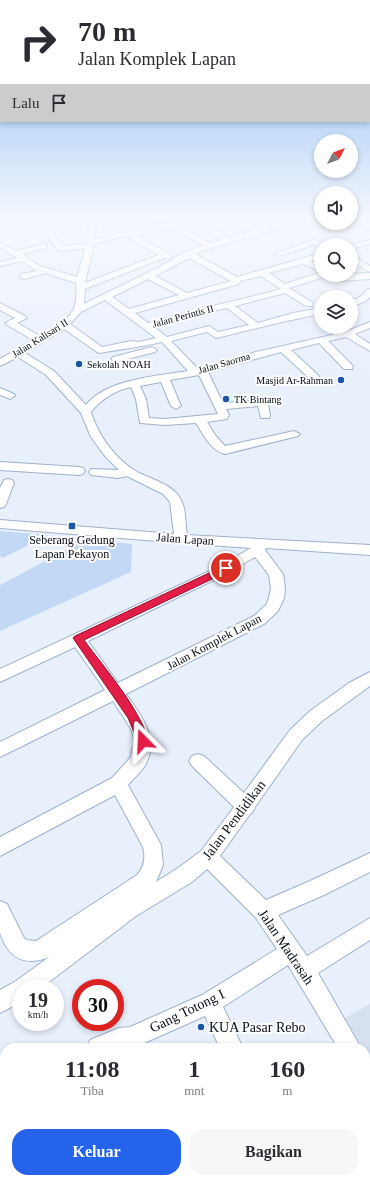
<!DOCTYPE html>
<html lang="id">
<style>
body{margin:0;font-family:Georgia,serif;background:#f7f7f7;color:#2b2b33;height:100vh;display:flex;flex-direction:column;font-size:15px;white-space:nowrap}
*{box-sizing:border-box;margin:0}
p{font-size:13px;color:#7c7c81}
.icon{flex:none;width:22px;height:22px;fill:none;stroke:currentColor;stroke-width:2;stroke-linecap:round;stroke-linejoin:round}
.map{position:relative;flex:1;overflow:hidden}
.drawer{position:absolute;left:0px;top:1043px;width:370px;height:140px;display:flex;flex-direction:column;background:#fff;border-radius:16px 16px 0 0;box-shadow:0 2px 6px #0003}
.drawer>*{flex:none}
.guide{position:absolute;left:0px;top:0px;width:370px;height:122px;box-shadow:0 2px 6px #0003;background:#fff;color:#2b2b33;overflow:hidden}
.needle{width:26px;rotate:49deg}
.buttons{position:absolute;left:314px;top:134px;display:grid;gap:8px}
.buttons a{display:grid;place-items:center;width:44px;height:44px;border-radius:50%;background:#fff;box-shadow:0 2px 6px #0003;font-size:20px}
.speed{position:absolute;left:12px;top:979px;display:flex;gap:8px;font-size:20px;font-weight:700;text-align:center}
.speed>*{display:grid;place-content:center;width:52px;height:52px;border-radius:50%;background:#fff;box-shadow:0 2px 6px #0003;line-height:1}
.speed small{font-size:10px;font-weight:400}
.speed .limit{border:6px solid #d22;background:#fff;color:#111}
.pin{position:absolute;display:grid;place-items:center;width:34px;height:34px;color:#fff;margin:-17px;border:2px solid #fff;border-radius:50%;box-shadow:0 1px 4px #0007}
.me{position:absolute;width:44px;margin:-22px;rotate:339deg;stroke-linejoin:round;filter:drop-shadow(0 0 3px #0008)}
.turn{display:flex;align-items:center;gap:14px;height:84px;padding:0 12px;font-size:18px}
.turn .icon{width:52px;height:52px;stroke-width:2.5}
.turn b{display:block;font-size:28px;line-height:34px}
.then{display:flex;align-items:center;height:38px;padding:0 12px;background:#0003;gap:8px;font-size:15px}
.eta{display:flex;justify-content:space-evenly;align-items:center;height:68px;text-align:center}
.eta b{font-size:24px;font-weight:600;line-height:28px}
.button{display:flex;gap:8px;margin-top:auto;padding:8px 12px}
.button a{flex:1;height:46px;border-radius:16px;background:#2563eb;color:#fff;font-size:16px;font-weight:600;line-height:46px;text-align:center}
.button a+a{background:#f7f7f7;color:#2b2b33}
.map>svg:first-child{display:block}
</style>
<div class="map">
<svg width="370" height="1183" viewBox="0 0 370 1183">
<rect width="100%" height="100%" fill="#e8f0fc"/>
<path fill="#d6e0ef" d="M370,1004v56l-5,-9v-3h-2l-18,-30z"/>
<path fill="#c3d8f5" d="M144,218h46l-33,8z
M0,531l48,4 -45,23 -3,-2z
M87,539l45,5 -1,28 -131,59v-46z"/>
<g fill="none" stroke-linecap="round" stroke-linejoin="round">
<g stroke="#9db1cd" stroke-width="2">
<path id="minor" d="M11,218h53l-4,2 -46,2 -4,-2z
M89,218h7l-1,21 26,-6 3,1 62,-16h12l31,20 32,-10 -19,-8v-2h8l18,8 29,-8h10v2l-105,31 -7,3 42,23 84,-24v5l-10,3 10,5v5l-18,-7 -34,9 16,11 36,-12v3h4l-1,2 -35,11 23,14 1,2 -1,2h-6l-21,-13 -50,13 23,17 35,-10 28,-5v6c-35,6 -70,16 -105,24l-9,-6 -36,9 27,28 58,-17 89,-20 25,-10v6l-15,6 15,10v7l-24,-14 -18,4 24,24 1,2 -1,2h-8l-25,-26 -28,7 27,25 1,2 -1,2h-8l-29,-27 -73,20 15,31 38,-3 7,4 2,12 -1,2h-8l-3,-12 -32,3 3,6 -2,4 -20,3 8,13 10,11 69,-15 6,3 -2,2 -73,18c-14,-3 -22,-20 -29,-31l-31,2 -25,-2 -4,-24 -5,-12c-15,3 -31,13 -40,25 7,23 23,45 43,58 16,10 40,13 48,32 4,9 3,23 5,33l183,10v10l-104,-7 -1,2 18,24 2,15 -1,9 -6,13 -14,13 -138,70c15,21 35,46 18,73 -4,6 -11,12 -16,18l33,60 2,20 -7,17 22,-14 23,-17 33,-44 -42,-41 -3,-5 3,-5 6,-2 6,2 40,37 46,-63 20,-19 39,-28 21,-11v14l-48,35 -20,19 -47,67 -3,6 -2,1 -30,42 46,44 44,-19 60,-28v19l-46,23 -46,20 29,41 63,-38v22l-52,33 43,75h-23l-50,-83 -65,42 20,41h-23l-15,-32 -72,32h-46l3,-8 29,-12 11,-1 72,-32 75,-46 -21,-31 -49,-49 -15,13 -56,34 -95,72h-20v14l-21,11v-23l16,-9 33,-24c-24,10 -41,1 -49,-24 0,-9 0,-22 0,-32l7,3 17,34 3,2 9,1 101,-66c7,-8 9,-17 6,-28l-28,-52 -115,61v-19l112,-59 18,-20 5,-17 -4,-12 -18,-28 -113,56v-15l105,-52 -30,-43 -75,35v-13l214,-100 37,-21 -70,-5 -181,-15v-8l174,14 -4,-32 -7,-8 -36,-18 -9,2 -27,-3 -2,-3 2,-3 28,1 -14,-14 -14,-19 -10,-24 -35,-38 -28,-18 -18,9v-7l33,-19 -26,-15 -2,-2 10,-5 -15,-8v-7l25,13 2,2 -10,5 23,13c12,-7 32,-17 35,-31 2,-7 1,-15 1,-22l-30,-10 -22,6 -3,-1 -1,-2 1,-2 16,-3 -15,-10 -22,5v-4l17,-4 -17,-11v-5l16,9 28,-7h3v4l-25,6 18,12 37,11 8,-28 -26,2 -13,-16v-7l4,-2h3l1,9 10,11 22,-2zM192,221l30,19 -11,3 -36,-18zM168,227l35,18 -18,7 -22,13 -79,39 1,-15 79,-31 7,1v-4l-35,-20zM121,237h7l30,18 -73,28 9,-39zM189,258l42,23 -44,12 -32,-17zM261,276l20,13c-44,12 -89,21 -133,34l-13,-10 104,-29 1,-3zM148,279l31,16 -50,14 -17,-12zM105,300l51,38 -17,4 -8,-1 -29,6 -32,-23 11,-12zM227,308l22,17 -31,7 -9,-6 -42,11 -13,-10 40,-12zM64,329l33,23 3,1c21,-4 41,-6 62,-11l26,29c-30,5 -82,8 -102,34l-32,-34 -29,-18zM199,375l19,39 -53,5 -16,-1 -3,-19 -6,-13 21,-4 10,24 5,3 5,-3 -11,-26zM255,557l14,18 2,14 -4,15 -13,12 -136,67 -30,-42 136,-66z
M351,218h7l12,5v6l-9,-5 -10,-4z
M314,240l12,5h-5v2l-7,-2 -36,11 -4,-2z
M370,240v4l-19,5v-4h-1z
M351,255l19,11v6l-19,-11z
M370,273v6l-29,2 -12,-6z
M370,289v8l-4,4 -15,6v-6l9,-4 7,-7z
M152,347l5,3 -2,2 -39,10 -5,-3 2,-2z
M0,388l14,6 1,2 -5,3 -10,-4z
M0,462l79,5 4,1 2,3 -2,3 -4,1 -79,-5z
M8,479l4,1 2,3 -8,21 -2,3 -4,1v-20l4,-8z
M365,1062l5,2v28l-5,-2z
M5,1103v27l-5,2v-27z
M79,1178h30l-2,5h-30z
M138,1178h24l2,5h-24z
M295,1178h25l2,5h-25z"/>
</g>
<use href="#minor" fill="#fff" fill-rule="evenodd"/>
</g>
<linearGradient id="sky" x2="0" y2="1"><stop stop-color="#7db3f0"/><stop offset="0.57" stop-color="#f5f8fe"/><stop offset="1" stop-color="#f5f8fe" stop-opacity="0"/></linearGradient>
<rect width="370" height="383" fill="url(#sky)"/>
<path fill="#e11d48" stroke="#92132f" d="M226,565l5,3 -2,3 -145,69c22,30 54,66 65,101l-2,3 -4,2 -4,-2 -11,-26 -55,-80 2,-2z"/>
<g fill="#1a57a8" stroke="#fdfdfd" stroke-width="1.5">
<circle cx="79" cy="364" r="4"/>
<circle cx="341" cy="380" r="4"/>
<circle cx="226" cy="399" r="4"/>
<rect x="68" y="522" width="8" height="8" rx="2"/>
<circle cx="201" cy="1027" r="4"/>
</g>
<g text-anchor="middle" dominant-baseline="central" stroke-width="4" stroke-linejoin="round" paint-order="stroke">
<g font-size="10" fill="#070d17" stroke="#fdfdfd">
<text transform="translate(183 316) rotate(-15)">Jalan Perintis II</text>
<text transform="translate(40 338) rotate(-32)">Jalan Kalisari II</text>
<text transform="translate(224 363) rotate(-16)">Jalan Saorma</text>
</g>
<g font-size="10" fill="#070d17" stroke="#fdfdfd" text-anchor="start">
<text x="87" y="364">Sekolah NOAH</text>
<text x="333" y="380" text-anchor="end">Masjid Ar-Rahman</text>
<text x="234" y="399">TK Bintang</text>
</g>
<g font-size="12" fill="#070d17" stroke="#fdfdfd">
<text transform="translate(185 539) rotate(4)">Jalan Lapan</text>
<text transform="translate(214 642) rotate(-28)">Jalan Komplek Lapan</text>
</g>
<g font-size="12" fill="#070d17" stroke="#fdfdfd">
<text x="72" y="540">Seberang Gedung<tspan x="72" dy="14">Lapan Pekayon</tspan></text>
</g>
<g font-size="14" fill="#070d17" stroke="#fdfdfd">
<text transform="translate(234 820) rotate(-53)">Jalan Pendidikan</text>
<text transform="translate(286 947) rotate(56)">Jalan Madrasah</text>
<text transform="translate(187 1011) rotate(-26)">Gang Totong I</text>
</g>
<g font-size="14" fill="#070d17" stroke="#fdfdfd" text-anchor="start">
<text x="209" y="1027">KUA Pasar Rebo</text>
</g>
</g>
</svg>
<div class="buttons">
<a><svg class="needle" viewBox="-14 -14 28 28"><path d="M0-13l5 13h-10z" fill="#e53935"/><path d="M0 13l5-13h-10z" fill="#7c7c81"/></svg></a>
<a><svg class="icon" aria-label="sound" viewBox="0 0 24 24"><path d="M4 9h4l5-4v14l-5-4H4zM17 9q2 3 0 6"/></svg></a>
<a><svg class="icon" aria-label="search" viewBox="0 0 24 24"><circle cx="10" cy="10" r="6"/><path d="M15 15l6 6"/></svg></a>
<a><svg class="icon" aria-label="layers" viewBox="0 0 24 24"><path d="M12 4l9 5-9 5-9-5zM3 14l9 5 9-5"/></svg></a>
</div>
<div class="speed"><div>19<small>km/h</small></div><div class="limit">30</div></div>
<div class="pin" style="left:226px;top:568px;background:#d93025"><svg class="icon" aria-label="arrive" viewBox="0 0 24 24"><path d="M6 21V4h12l-3 4 3 4H6"/></svg></div>
<svg class="me" style="left:143px;top:741px" viewBox="-20 -20 40 40"><path d="M0-17L14 15 0 8-14 15z" fill="#e11d48" stroke="#fff" stroke-width="4"/></svg>
<div class="guide">
<div class="turn"><svg class="icon" aria-label="right" viewBox="0 0 24 24"><path d="M7 20v-9h11M14 6l5 5-5 5"/></svg><div><b>70 m</b>Jalan Komplek Lapan</div></div>
<div class="then">Lalu<svg class="icon" aria-label="arrive" viewBox="0 0 24 24"><path d="M6 21V4h12l-3 4 3 4H6"/></svg></div>
</div>
<section class="drawer">
<div class="eta">
<div><b>11:08</b><p>Tiba</p></div>
<div><b>1</b><p>mnt</p></div>
<div><b>160</b><p>m</p></div>
</div>
<div class="button"><a>Keluar</a><a>Bagikan</a></div>
</section>
</div>
